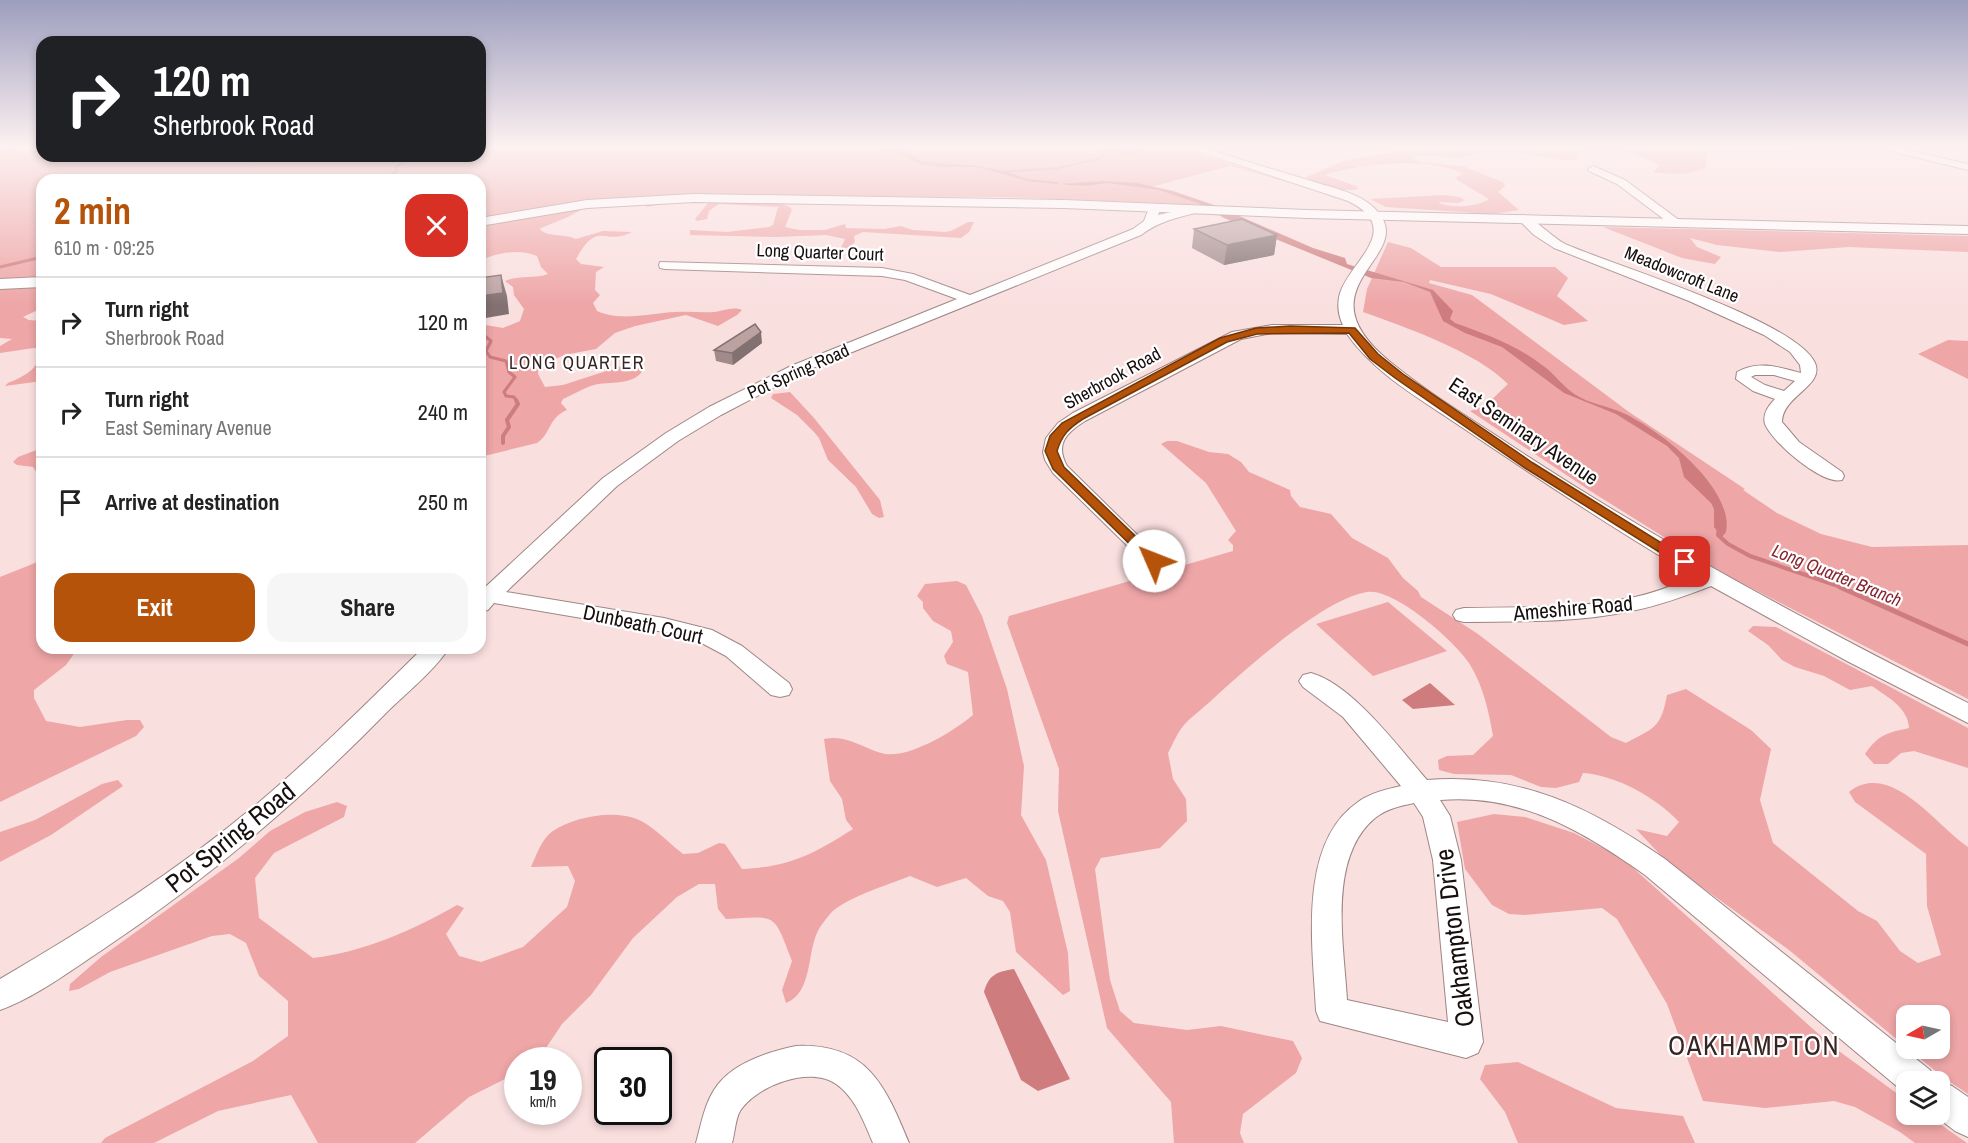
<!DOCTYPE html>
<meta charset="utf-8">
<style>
body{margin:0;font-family:"Archivo Narrow",sans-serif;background:#f6f6f6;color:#222;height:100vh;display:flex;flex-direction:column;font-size:22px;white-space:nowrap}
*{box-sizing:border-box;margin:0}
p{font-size:20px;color:#767676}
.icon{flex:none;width:33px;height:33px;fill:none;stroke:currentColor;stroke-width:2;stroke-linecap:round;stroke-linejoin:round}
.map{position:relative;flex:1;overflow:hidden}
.panel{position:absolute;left:36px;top:174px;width:450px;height:480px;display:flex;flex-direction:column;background:#fff;border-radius:18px;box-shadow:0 3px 9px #0003}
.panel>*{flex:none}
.top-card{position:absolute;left:36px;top:36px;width:450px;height:126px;border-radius:18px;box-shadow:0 3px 9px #0003;background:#202124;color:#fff;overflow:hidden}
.needle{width:39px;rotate:261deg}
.buttons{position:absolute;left:1896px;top:1005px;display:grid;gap:12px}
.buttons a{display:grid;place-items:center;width:54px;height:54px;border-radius:12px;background:#fff;box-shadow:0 3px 9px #0003;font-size:30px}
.speed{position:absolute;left:504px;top:1047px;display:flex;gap:12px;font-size:30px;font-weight:700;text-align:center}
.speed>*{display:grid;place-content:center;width:78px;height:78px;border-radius:50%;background:#fff;box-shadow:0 3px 9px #0003;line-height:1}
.speed small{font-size:15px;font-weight:400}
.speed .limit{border:3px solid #111;border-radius:9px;background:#fff;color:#111}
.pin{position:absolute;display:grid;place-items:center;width:51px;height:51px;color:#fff;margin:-26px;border-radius:12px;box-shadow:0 3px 9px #0006}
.me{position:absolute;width:66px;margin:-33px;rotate:314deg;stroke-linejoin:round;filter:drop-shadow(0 0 4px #0008)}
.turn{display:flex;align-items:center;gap:21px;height:126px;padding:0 18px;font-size:27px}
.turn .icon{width:78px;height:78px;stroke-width:2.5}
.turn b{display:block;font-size:42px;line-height:51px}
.round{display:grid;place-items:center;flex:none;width:63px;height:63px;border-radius:18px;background:#f6f6f6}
.headline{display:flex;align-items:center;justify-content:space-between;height:102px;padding:0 18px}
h1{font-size:36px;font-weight:700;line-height:45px;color:#b45309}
.action{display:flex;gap:12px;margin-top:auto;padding:12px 18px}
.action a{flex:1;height:69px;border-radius:18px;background:#b45309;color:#fff;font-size:24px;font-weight:700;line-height:69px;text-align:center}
.action a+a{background:#f6f6f6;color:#222}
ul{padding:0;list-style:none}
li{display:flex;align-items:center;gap:18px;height:90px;padding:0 18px;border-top:2px solid #e0e0e0}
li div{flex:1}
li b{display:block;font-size:22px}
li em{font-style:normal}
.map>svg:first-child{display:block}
</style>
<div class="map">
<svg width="1968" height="1143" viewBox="0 0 1968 1143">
<rect width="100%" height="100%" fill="#fadfdf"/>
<path fill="#eea6a7" d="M0,146h42v10h438v-10h693l142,44 -85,-24 -79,21 55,18 -206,-8 -305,-1 -215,23v-39h-438v100l-42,2z
M1394,146h415c-13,11 -79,4 -100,8l-3,2v11c-15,9 -37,7 -53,5l7,-7c-26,-12 -48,-21 -77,-16l-4,2 -3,9 -22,-1 -33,-6h-43l-21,5 -36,-3 -9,4 8,3 45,5 38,15 2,4 -7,6 21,18 -26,4 -107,-7 -16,-8 75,-4 14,2 6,3 -7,3 -20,-1c12,7 40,5 51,-3l-32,-19 -1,-3 7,-3c-32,-18 -105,-10 -138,1l31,11 3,3c-15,3 -42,-1 -53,-12l38,-16 54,-10 2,-2z
M702,200l77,3 11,4 2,3 -7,17 14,3h26l20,-6 1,4 38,1 17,-3 12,4 32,2 6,-1 17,-9h6l-5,10 -8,6 -98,-6 -9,4 1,6 -7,6h-7l4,-9 -19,-4 -50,2 -86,-2v-5l37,2 42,-5 4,-2 5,-18 -59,-3 -10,7 -2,8 -10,2 -2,-2 13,-16 -34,-1 -27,5 -3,-4 -61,6 -15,8 -27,11 -1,2c12,8 24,3 36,9l27,-8 29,1c-29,15 -33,-14 -56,27l5,5 23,3 -8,5 -1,18 5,5 -7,8 4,8c24,11 53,2 79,1 13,-1 25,1 38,0 9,-1 19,-6 28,-2l-5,5 -19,11 -32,-11 -51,11 -20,7 -19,16 -32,6 -25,12 -1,7 7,13 18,-2 65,-21 7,1 8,5c-9,16 -34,11 -49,15 -11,3 -21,10 -31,14l-2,4 6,7c-19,8 -16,24 -30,33l-57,14v-133l23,4 17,-7 4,-12 -10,-14 -1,-8 -8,-6c14,-6 29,-2 43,-7l-7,-7 -4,-11c-18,-8 -39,-3 -57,4v-34c77,-15 144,-24 222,-26z
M1603,227l365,9v16l-119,-5 -69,5 -63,-7 -27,-7 7,9 24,10 -6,7 -33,-6z
M1388,242l23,6 30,19h114l13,11 -11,18 31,25 -24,4 -73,-31 -61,-14 -1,3 43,12 157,117 116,77 -2,1 34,23 44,21 51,13 96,-2v154l-248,-127 -125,-78 -125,-83 15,-5 23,-22c-33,-33 -101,-56 -145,-72l4,-23z
M19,287l23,1v20l-19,9 6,3 13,1v60l-37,5 3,-3c15,-6 33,-14 32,-34l-6,-1 -34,5v-7l12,-7 -12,-1v-50z
M1948,340l20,1v38l-50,-25z
M790,392l24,26 66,82 4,17 -5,1 -7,-4 -16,-27 -28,-27 -9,-22 -5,-6 -17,-17 -26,-17 2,-4z
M1167,441h10l32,11 19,2 13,8 8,10 41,18 1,6 9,11 31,7 21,24 36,20 15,20 15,13 3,6 57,37 133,103 15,6c28,-15 35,-15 41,-48l19,-6 65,41 20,19 -11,51 13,43 85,68 19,10 23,30 18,12 23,-8 -14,-49 -1,-52 -71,-52 -6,-10c42,-33 88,35 119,55v247l-21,-14 -39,-31 32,-1v-32h-34v31l-117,-97 -122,-88 -31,-33 31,7 12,-14c-22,-24 -63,-47 -96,-49l-4,9 -23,6 -15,-1 -30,-12 -57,-1 -15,-4 -1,-10 9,-4 26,-1 20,-19c-4,-24 -10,-51 -24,-73 -14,-22 -76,-76 -102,-71 -42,6 -120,76 -153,106 -9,9 -21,17 -30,27 -7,8 -11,19 -16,28l5,26 13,20 1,22 -27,27 -59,10 -6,11 15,111 10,31 14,12 53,7 34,-4 72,15 9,17 -6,15 -53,41 -3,19 4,10h-70l-3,-41 -64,-74 -49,-217 1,-42 -52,-146 2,-7 224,-65v-6l-5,-5 8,-9 -30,-48 -45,-39z
M42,448v33l-9,-14 -16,-2 -4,-3 5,-5z
M42,554v94h36l-12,17 -32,25v8l12,23 34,6 47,-7h13l4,7 -8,9 -136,66v-225l35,-14z
M957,581l9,4 16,31 25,73 17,77 -3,49 25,45 22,93 2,38 -7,4 -47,-43 -6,-40 -7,-11 -15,-5 -22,-18 -29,9 -27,-11c-22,9 -64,21 -80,38 -4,5 -11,13 -13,19 -10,22 -5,60 -31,70l-4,-13 10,-29c-19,-49 -14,-45 -66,-42l-8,-10 -3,-25h-16l-22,13 -44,41 -42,57 -29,29 -24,36h-20l-1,13 -48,24 -54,46h-97l-27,-48 -73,16 -64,32h-53l4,-5 148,-77 35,-25v-35l-29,-25 -13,-33 -16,-9 -18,2 -102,36 -31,17 -10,2 1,-7 31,-27 138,-99 31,-27 35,-19 32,-10 10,4 -3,11 -70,36 -19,25 4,40 54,40c51,-6 100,-28 144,-53l7,3 -18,26 13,22 22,6 42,-15 44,-40 8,-26 -7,-15 -37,1c5,-11 11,-29 22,-36 22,-15 66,-23 90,-9 14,8 27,22 40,32l15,-1 21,-10 6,1 17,25c47,-2 72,-15 111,-40l-7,-9 -4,-21 -12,-18 -6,-42c22,-5 37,8 57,14 25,8 73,-22 92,-38l-5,-43 -21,-8 -3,-8 9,-14 -2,-11 -18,-10 -10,-13v-6l-6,-6 8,-12z
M1388,602l59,49 -74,25 -57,-52z
M1753,626l23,1 192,101v40l-54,-17 -13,2 -13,11h-14l-9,-10c14,-20 22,-21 44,-26 -1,-21 -22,-31 -37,-42l-22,4 -26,-14 -29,-9 -13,-7 -14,-15 -20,-14z
M118,780l5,6 -72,49 -51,27v-30l35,-12 67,-36z
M1494,814l31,3 49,16 48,25 210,188 74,54v14l21,1 40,28h-52l-15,-11 -45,-25 -21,-6 -69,7 -62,-7 -36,-97 -50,-85 -15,-11 -77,7 -16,-1 -17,-9 -27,-36 -8,-47z
M1518,1062l98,46 67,8 12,27h-177l-13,-31 -25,-33 5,-14z"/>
<path fill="#ce7c7e" d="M856,146l50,4 15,11 57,5 26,5 33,11 34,3h-3l-40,-4 -50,-14h-37l-19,-2 -27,-13z
M1104,181l33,2 36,8 41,14 99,43 32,10 2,6 86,26 20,21 -3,8 5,4c31,11 61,22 87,42 12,8 22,23 34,30 14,9 32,11 47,18 36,16 112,75 103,119l-4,5 -8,-10v-18l-3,-6 -27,-26 -5,-19 -12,-12 -51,-32 -52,-21 -62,-46 -37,-14 -22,-12 -13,-29 -26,-10 -33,-4 -147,-60 -24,-14 -41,-14 -52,-7 -21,3 -15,-3z
M1430,683l25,22 -42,4 -11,-9z
M1014,969l56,110 -32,12 -17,-11 -37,-88c5,-18 13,-20 30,-23z"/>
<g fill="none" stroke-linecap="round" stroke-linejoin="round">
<path stroke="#ce7c7e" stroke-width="2" d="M0,153l29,-7
M1000,172l58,-4 44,-10 2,-3 -2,-3 3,-1 28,2 21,-7
M385,180l-2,-2 13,-6v-5l16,-11
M1027,180l30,3
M1066,184l21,1
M38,258l4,-1"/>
<path stroke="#ce7c7e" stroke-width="3" d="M0,267l42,-10
M480,325l3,3 -2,5 10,8 -5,10 4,6 16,4 3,11 6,5 -11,15 2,4 8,1 3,5"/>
<path stroke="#ce7c7e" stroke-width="4" d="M503,443v-7l6,-9 -2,-7 11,-16 -2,-4
M1719,528l-1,7 10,9 22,12 94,32"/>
<path stroke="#ce7c7e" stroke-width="5" d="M1840,587l128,57"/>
<g stroke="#9e8686" stroke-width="2">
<path id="minor" d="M1182,146h16c37,12 73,23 110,34 20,7 46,11 63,25 58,50 -78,77 18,156 40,33 86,60 129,89 145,95 296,175 450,253v20l-121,-62 -136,-75c-26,10 -53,20 -80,25 -55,12 -111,10 -167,11l-8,-2 -3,-5 3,-5 8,-2c55,-1 111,1 166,-10 22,-4 44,-13 65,-21 -81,-48 -160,-100 -238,-153 -38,-26 -83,-51 -110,-90l-75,-1 -31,6 -156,82c-19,12 -30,23 -18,45l97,95 -3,4 -7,2 -7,-2 -94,-92 -8,-13 -2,-8 3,-14 12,-15 15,-10 159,-81 40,-7h71c-5,-10 -6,-21 -3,-32 11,-33 65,-64 8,-92z
M1871,146h19l78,18v6z
M1593,166l32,14 58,43 -6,4 -4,-1 -56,-42 -28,-13 -1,-2z
M1155,205l6,3 -3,7 36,-8 6,3 -2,2c-21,6 -39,9 -57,23l-338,137 -82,43 -43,26 -61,45 -111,106 158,26 48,12 30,16 47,37 3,6 -3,6 -9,2 -9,-2 -45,-39 -30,-16 -32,-8 -170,-29 -6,7 -8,2 1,-21 122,-113 63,-45 43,-26 82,-41 166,-67 -52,-19 -23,-4 -217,-7 -5,-1 -1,-3 1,-3 222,6 31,6 57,21 163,-66 11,-8 5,-13z
M1524,215c11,4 28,22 41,29 48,21 232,77 250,119 10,23 -33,33 -33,59l17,20 43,30 2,4 -2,4c-20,5 -70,-38 -77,-56 -3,-10 4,-19 10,-25l-22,-8 -17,-12 1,-7c21,-12 42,-5 64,1l-1,-8 -10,-13 -26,-17 -75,-34 -135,-53 -20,-13 -16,-16zM1755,375h19l21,6 -11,10 -19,-6 -14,-8z
M423,648h26c-15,23 -44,46 -64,66 -87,89 -180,167 -283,236 -32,21 -66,47 -102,60v-31c89,-52 177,-108 257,-175 58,-49 112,-103 166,-156z
M1311,673c41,11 88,75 116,107 94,-7 163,27 238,79l265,211 5,12h-29v12l-261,-219c-62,-44 -126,-82 -205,-75l10,16 11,44 22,182 -5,11 -12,5 -146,-37 -4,-10c-3,-63 -19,-167 42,-209 12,-9 29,-13 43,-16l-58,-69 -40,-30 -4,-6 4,-6zM1414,803l9,14 10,43 15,162 -101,-22c-3,-55 -20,-142 28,-182 11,-9 25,-12 39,-15z
M796,1046c71,-3 89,39 113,97h-36c-9,-21 -18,-46 -37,-59 -26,-19 -80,2 -96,27 -5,9 -5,22 -8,32h-36c5,-18 8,-37 18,-53 16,-26 53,-38 82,-44z
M1940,1081l12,5 16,11v40l-13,-6 -22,-17h7z"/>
</g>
<g stroke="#9e8686" stroke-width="2">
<path id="major" d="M694,194l370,6 243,10 661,16v8l-661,-16 -243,-10 -370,-6 -107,6 -107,18v-8l107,-18z
M42,277v10l-42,2v-10z"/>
</g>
<use href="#minor" fill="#fff" fill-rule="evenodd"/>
<use href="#major" fill="#fff" fill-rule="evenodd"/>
</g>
<path fill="#a18b8a" d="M1194,229l83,6 -3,20 -50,10 -32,-17z
M762,343l-29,22 -17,-4 -2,-11z"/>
<path fill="#837171" d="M1277,235l-3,20 -50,10 3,-20z
M501,275l6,21 2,18 -29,5v-23z
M761,332l1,11 -29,22 -1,-12z"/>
<path fill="#bba2a1" stroke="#837171" stroke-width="1.5" d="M1242,219l35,16 -50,10 -33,-16z
M501,275l2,18 -23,3v-18z
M755,324l6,8 -29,21 -18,-3z"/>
<linearGradient id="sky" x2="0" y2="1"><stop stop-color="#9d9ebe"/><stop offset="0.48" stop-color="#fdf1f1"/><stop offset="1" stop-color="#fdf1f1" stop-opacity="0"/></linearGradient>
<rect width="1968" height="306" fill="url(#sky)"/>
<path fill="#b45309" stroke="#753606" stroke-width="1.5" d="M1290,326l65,2 23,26 25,20 130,89 159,99 -7,4 -5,-1 -155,-97 -130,-90 -25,-19 -21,-26 -92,1 -30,8 -144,77c-14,9 -21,16 -26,32l7,16 94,91 2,3 -2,2h-9l-96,-94 -8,-18 5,-15 12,-13 158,-85 36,-10z"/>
<g text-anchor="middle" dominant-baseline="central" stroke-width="4.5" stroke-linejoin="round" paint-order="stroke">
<g font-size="18" fill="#170e0e" stroke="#fff">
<text transform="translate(820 252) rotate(2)">Long Quarter Court</text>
<text transform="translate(1682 274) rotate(22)">Meadowcroft Lane</text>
<text transform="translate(798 371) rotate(-24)">Pot Spring Road</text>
<text transform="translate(1112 378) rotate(-29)">Sherbrook Road</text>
</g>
<g font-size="18" letter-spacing="1.5" fill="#372424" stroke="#fff">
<text x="577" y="362">LONG QUARTER</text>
</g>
<g font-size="18" font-style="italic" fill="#862430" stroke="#fff">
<text transform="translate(1837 575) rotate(22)">Long Quarter Branch</text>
</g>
<g font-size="21" fill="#170e0e" stroke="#fff">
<text transform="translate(1524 431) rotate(34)">East Seminary Avenue</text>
<text transform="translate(1573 608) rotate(-5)">Ameshire Road</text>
<text transform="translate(643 624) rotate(12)">Dunbeath Court</text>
</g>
<g font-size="26" fill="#170e0e" stroke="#fff">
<text transform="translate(230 837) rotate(-39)">Pot Spring Road</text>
<text transform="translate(1454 938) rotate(-97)">Oakhampton Drive</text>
</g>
<g font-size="27" letter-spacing="1.5" fill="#372424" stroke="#fff">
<text x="1754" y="1045">OAKHAMPTON</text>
</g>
</g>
</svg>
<div class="buttons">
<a><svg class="needle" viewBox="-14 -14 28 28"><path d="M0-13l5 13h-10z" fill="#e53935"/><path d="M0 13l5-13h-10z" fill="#767676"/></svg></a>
<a><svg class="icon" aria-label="layers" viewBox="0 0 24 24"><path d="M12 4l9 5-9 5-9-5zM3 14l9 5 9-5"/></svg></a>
</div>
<div class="speed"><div>19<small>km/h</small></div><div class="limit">30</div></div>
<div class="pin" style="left:1685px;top:562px;background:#d93025"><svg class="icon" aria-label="arrive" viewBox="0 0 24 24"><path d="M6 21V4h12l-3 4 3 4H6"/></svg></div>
<svg class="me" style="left:1154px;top:561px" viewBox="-20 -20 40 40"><circle r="19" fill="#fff"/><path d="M0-13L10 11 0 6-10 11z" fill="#b45309"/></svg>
<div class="top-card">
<div class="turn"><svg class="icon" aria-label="right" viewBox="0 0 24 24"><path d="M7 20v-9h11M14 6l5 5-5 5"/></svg><div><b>120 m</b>Sherbrook Road</div></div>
</div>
<section class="panel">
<div class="headline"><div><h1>2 min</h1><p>610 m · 09:25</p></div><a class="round" style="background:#d93025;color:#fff"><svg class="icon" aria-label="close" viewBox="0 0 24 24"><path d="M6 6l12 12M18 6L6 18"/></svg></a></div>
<ul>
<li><svg class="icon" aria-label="right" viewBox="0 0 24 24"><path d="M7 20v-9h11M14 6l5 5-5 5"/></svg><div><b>Turn right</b><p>Sherbrook Road</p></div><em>120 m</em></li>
<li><svg class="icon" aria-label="right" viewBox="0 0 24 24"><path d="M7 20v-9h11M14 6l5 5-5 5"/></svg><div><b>Turn right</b><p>East Seminary Avenue</p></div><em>240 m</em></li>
<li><svg class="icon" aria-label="arrive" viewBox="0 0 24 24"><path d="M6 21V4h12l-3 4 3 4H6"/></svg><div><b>Arrive at destination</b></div><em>250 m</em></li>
</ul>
<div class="action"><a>Exit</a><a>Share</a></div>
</section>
</div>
